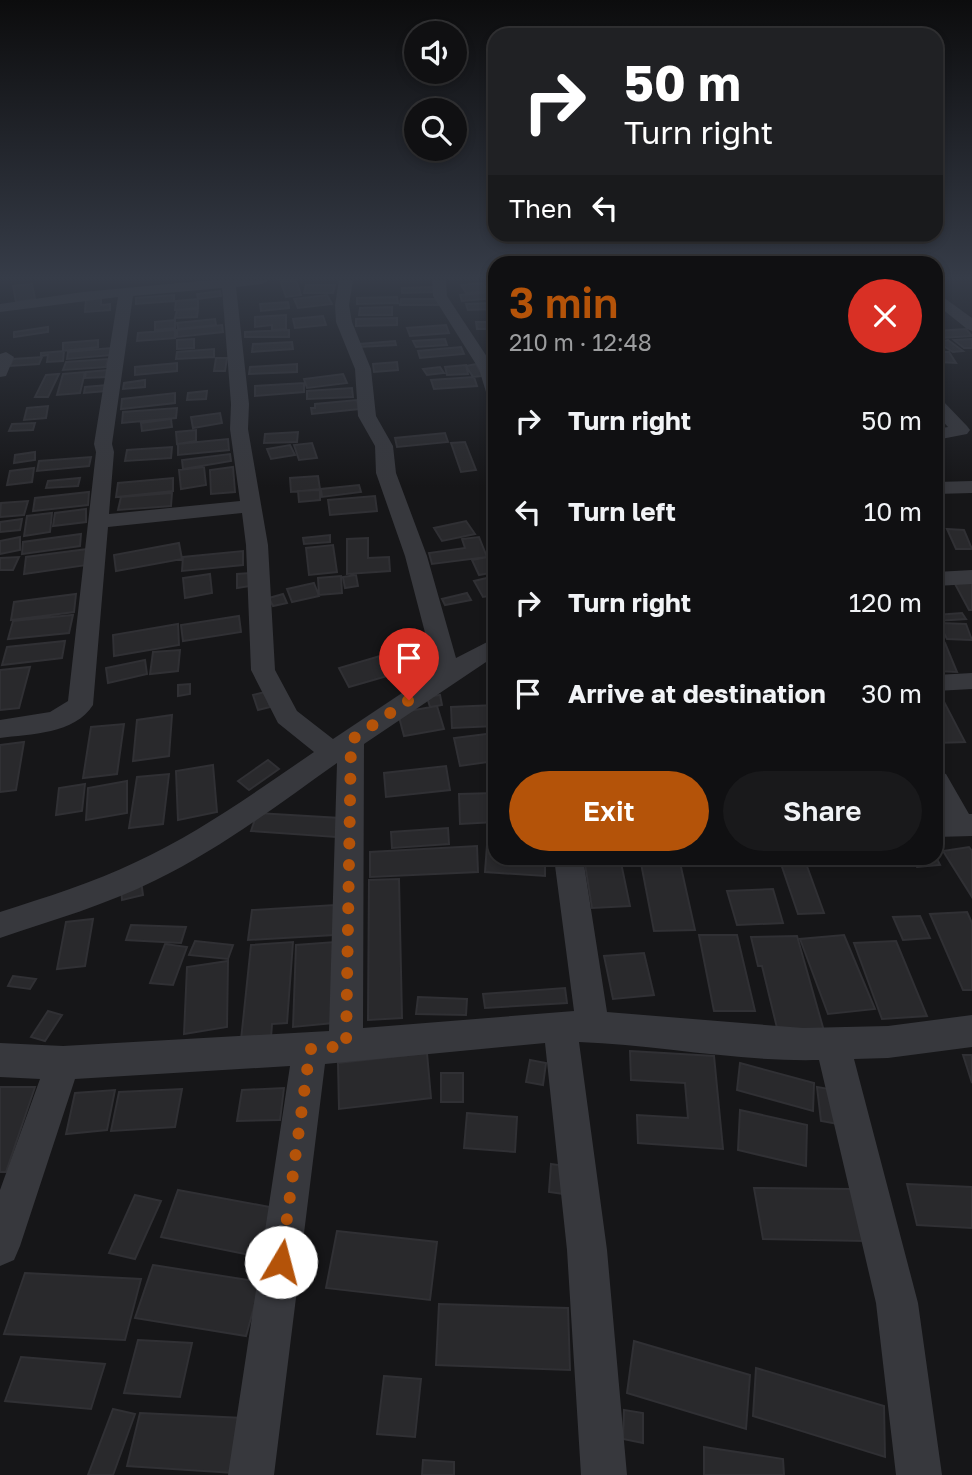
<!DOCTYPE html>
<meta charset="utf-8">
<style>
body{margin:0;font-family:"Golos Text",sans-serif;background:#19191b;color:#f1f3f6;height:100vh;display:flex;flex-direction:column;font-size:26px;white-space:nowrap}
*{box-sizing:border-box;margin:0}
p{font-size:23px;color:#9c9d9f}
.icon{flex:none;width:38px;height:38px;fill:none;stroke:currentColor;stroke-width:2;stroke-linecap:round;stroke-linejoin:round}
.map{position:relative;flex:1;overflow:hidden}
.details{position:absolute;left:488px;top:256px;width:455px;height:609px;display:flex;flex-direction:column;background:#101012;border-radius:21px;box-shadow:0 4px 10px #0003,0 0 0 2px #303032}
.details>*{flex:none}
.hud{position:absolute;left:488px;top:28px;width:455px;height:214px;border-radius:21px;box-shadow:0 4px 10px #0003,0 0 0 2px #303032;background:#202124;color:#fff;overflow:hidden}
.buttons{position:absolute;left:404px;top:21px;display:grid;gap:14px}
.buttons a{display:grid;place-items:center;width:63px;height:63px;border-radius:50%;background:#101012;box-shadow:0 4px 10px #0003,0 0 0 2px #303032;font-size:35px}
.pin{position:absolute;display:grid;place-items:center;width:60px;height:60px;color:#fff;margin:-72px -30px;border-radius:50% 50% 50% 0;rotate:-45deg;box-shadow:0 0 7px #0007}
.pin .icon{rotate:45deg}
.me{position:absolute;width:77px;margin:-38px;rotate:8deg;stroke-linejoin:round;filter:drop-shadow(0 0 5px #0008)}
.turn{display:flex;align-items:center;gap:24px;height:147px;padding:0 21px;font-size:32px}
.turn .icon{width:91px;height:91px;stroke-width:2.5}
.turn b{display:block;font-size:49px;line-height:60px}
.then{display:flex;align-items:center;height:66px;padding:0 21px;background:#0003;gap:14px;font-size:26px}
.round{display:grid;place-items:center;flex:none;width:74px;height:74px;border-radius:37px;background:#19191b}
.overview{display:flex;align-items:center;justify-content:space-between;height:119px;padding:0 21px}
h1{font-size:42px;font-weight:600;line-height:52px;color:#b45309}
.cta{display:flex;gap:14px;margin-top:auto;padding:14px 21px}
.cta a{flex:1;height:80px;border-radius:42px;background:#b45309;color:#fff;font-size:28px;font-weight:600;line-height:80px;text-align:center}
.cta a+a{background:#19191b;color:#f1f3f6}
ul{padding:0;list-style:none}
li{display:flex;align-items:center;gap:21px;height:91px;padding:0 21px}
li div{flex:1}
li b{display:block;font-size:26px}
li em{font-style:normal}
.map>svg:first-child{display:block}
</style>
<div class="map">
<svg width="972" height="1475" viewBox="0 0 972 1475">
<rect width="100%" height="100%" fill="#161618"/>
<path fill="#29292c" stroke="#303034" stroke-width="2" d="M280,280h16l5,15 -15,2z
M483,283l5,8 -22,2 -5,-8z
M32,284l3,15 -19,3 -3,-16z
M306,285h29l-2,8h-29z
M434,287l1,5 -33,1v-5z
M220,291l1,5 -23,3 -1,-5z
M495,292v6l-33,3 -2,-6z
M174,295v6l-38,3v-6z
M327,295l5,9 -34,4 -4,-9z
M101,297v8l9,-1v6l-25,2 1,-13z
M397,297l1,6 -41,1v-6z
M198,299v9l-23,2 1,-9z
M401,299h40l-1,6h-40z
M288,302l1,6 -28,3 -1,-7z
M495,303v6l-27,1 -2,-6z
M392,307v8h-33l1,-7z
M198,309l-1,8 -22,1 2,-8z
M286,315v14l-14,1v-5l-17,2v-10z
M323,316l3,9 -31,3 -2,-9z
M397,318v7l-41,1v-7z
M215,319l1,6 -38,4 -1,-6z
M175,320v8l-20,2v-8z
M476,322h19v7h-18z
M222,325l1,7 -46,5v-7z
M446,325l3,8 -39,3 -3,-8z
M48,327v5l-34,5v-5z
M966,329l6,7 -32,2 -4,-3v-4z
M175,330v8l-38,3 1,-8z
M289,330v7h-44v-5z
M194,339v9l-17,1v-9z
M445,339l2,6 -31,2 -3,-6z
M972,339v9h-8l-10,-8z
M98,340v7l-35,4v-8z
M948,340l15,11 -10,1 -16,-10z
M395,341l1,4 -37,2v-3z
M292,342l1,7 -41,3 1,-8z
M461,347l3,7 -44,4 -2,-7z
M111,348v7l-44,4 1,-7z
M214,349v8l-38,2 1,-7z
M64,351l-1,10 -16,1 1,-7 -7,1v-3z
M936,352h13l7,11 -17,-1z
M42,357l-3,7 -29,2 3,-7z
M216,358h11l-2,13h-11z
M108,359l-2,8 -43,3 3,-8z
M397,362l1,8 -24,2 -1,-8z
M177,363v8l-42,4v-8z
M297,364v8l-48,2 1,-7z
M476,364l7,12 -10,1 -7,-11z
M466,365l2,9 -21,1 -2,-8z
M440,367l4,6 -17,2 -4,-6z
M108,370l-1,7 -22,1 1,-6z
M85,372l-5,21 -23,2 6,-21z
M59,374l-11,23h-13l11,-22z
M343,374l4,9 -40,5 -3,-9z
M474,377l3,9 -43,3 -3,-9z
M145,380v7l-22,2 1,-6z
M304,383v9l-49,4v-10z
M107,385l-1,6 -22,2 1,-6z
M352,388l1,9 -46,2v-8z
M207,391l-1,8 -19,1 1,-7z
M175,393v10l-54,6 1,-10z
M357,400l2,9 -47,5 -1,-6h4v-4z
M48,406l-2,12 -22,2 3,-12z
M177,408l-1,10 -54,5 1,-11z
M220,413l2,10 -29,5 -2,-11z
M171,419l1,8 -30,4 -1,-8z
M35,423l-2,7 -24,1 3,-7z
M196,430v11l-19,3 -1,-12z
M298,432l-1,10 -33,1 1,-9z
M445,433l3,9 -51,5 -2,-9z
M228,439l1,11 -51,5v-11z
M465,442l11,28 -15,2 -10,-29z
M312,443l5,15 -18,2 -5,-15z
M290,445l5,10 -24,4 -4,-10z
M172,447l-1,11 -46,3 2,-11z
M35,452v8l-21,3 1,-8z
M230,454l1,7 -48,8 -1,-9z
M91,457l-2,9 -52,5 2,-10z
M204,467l2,18 -25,4 -2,-19z
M233,467l2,25 -24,2 -1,-24z
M34,468l-2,14 -25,3 3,-14z
M318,476l2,13 -29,3 -1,-14z
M80,478l-2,8 -32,2 2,-7z
M173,478v13l-57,6 2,-14z
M359,485l2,7 -39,5 -1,-8z
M320,490v10l-21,2 -1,-11z
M89,492l-1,13 -55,6 2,-13z
M172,493l-1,13 -53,4 3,-13z
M375,496l2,15 -47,4 -2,-15z
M28,501l-4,14 -24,2 1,-14z
M86,509v13l-33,4 2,-13z
M52,513l-2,19 -26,4 3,-20z
M22,519l-2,11 -20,2v-10z
M466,521l9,13 -33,7 -8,-13z
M947,529l17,1 8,19h-16z
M81,534l-1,12 -58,8 1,-12z
M330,535v7l-26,2 -1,-6z
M20,537v13l-20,4v-13z
M479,537l8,20 -55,7 -3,-11 36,-5 -3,-9z
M368,538v20l21,-1 1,14 -43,3v-35z
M179,543l3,16 -66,12 -2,-16z
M333,545l4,27 -28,3 -3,-27z
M88,549l-1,16 -63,9 2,-17z
M243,551v14l-61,6 1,-14z
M19,557l-6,13h-13v-12z
M488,557l7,15 -16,3 -7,-15z
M250,573v13l-13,2v-14z
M210,574l2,19 -27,5 -2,-20z
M356,575l2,11 -13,2 -2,-11z
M341,576l1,17 -23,2 -1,-17z
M495,576v19l-12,2 -9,-16z
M954,582h18v28h-3z
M314,583l5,13 -27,6 -5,-13z
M467,593l4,7 -26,5 -3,-6z
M76,594l-2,18 -63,8 3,-18z
M283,594l4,9 -14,3 -4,-8z
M962,613l4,6 -30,2v-6z
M73,615l-4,18 -61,6 5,-18z
M239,616l2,16 -58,9 -2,-16z
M939,623l27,1 6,16 -25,-1z
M178,624l1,21 -65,11 -1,-21z
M936,630l9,13 12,29 -21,-1z
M65,641l-3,17 -60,7 5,-18z
M427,644l9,23 -10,2 -5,-12 -8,2 -4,-12z
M408,649l3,10 -16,2 -3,-9z
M180,650l-2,21 -28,3 3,-22z
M387,654l11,19 -49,14 -10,-19z
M145,660l2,14 -39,9 -2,-15z
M30,667l-11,41 -19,2v-40z
M488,669h7v31h-7z
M190,684v10l-12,2v-11z
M265,692l5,15 -12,3 -5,-15z
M440,695l2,10 -12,2 -3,-10z
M936,696h5l24,46 -29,1z
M495,705v21l-43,2 -1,-21z
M437,706l7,23 -40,7 -6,-23z
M172,715l-3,41 -36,5 4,-41z
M124,724l-7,50 -34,4 8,-51z
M495,733v28l-35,5 -6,-28z
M24,742l-8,48 -16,2v-47z
M268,760l11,9 -30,21 -11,-9z
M213,765l4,47 -39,8 -2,-49z
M446,766l4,24 -64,7 -2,-24z
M169,774l-6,50 -34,4 8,-51z
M127,781v32l-41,7 2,-32z
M85,784l-3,27 -26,4 3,-27z
M495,793v29l-35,2 -1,-30z
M257,813l83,5 -4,19 -85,-6z
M448,828l1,16 -57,4 -1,-16z
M487,845h8v13h50v18l-60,-4z
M477,846l1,26 -108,5v-25z
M969,847l3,4v46l-29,-46z
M936,857l4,8 -23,2 -5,-9z
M584,858h36l10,48 -38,2z
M640,858h39l16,72 -41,1z
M779,858h25l20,55 -26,1z
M399,879l3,139 -34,2 1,-140z
M141,881l2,14 -21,5 -1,-14z
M773,889l10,34 -46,2 -10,-34z
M335,905l-1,30 -86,5 4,-30z
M967,912l5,11v67h-9l-33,-76z
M920,916l10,22 -27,2 -10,-23z
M93,919l-8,47 -28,3 9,-47z
M131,925l55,2 -5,16 -55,-3z
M699,935h38l18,76h-41z
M844,935l31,74 -47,5 -28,-75z
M797,936l27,95 -46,1 -16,-66h-4l-7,-29z
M195,941l38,4 -5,14 -39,-4z
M896,941l31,75 -45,3 -28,-76z
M293,942l-6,81 -15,1 -1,14 -30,2 10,-95z
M335,942l-2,81 -40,4 3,-82z
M165,944l22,3 -14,38 -23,-2z
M644,953l10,42 -41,4 -9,-43z
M228,961l-1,66 -43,7 3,-67z
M13,976l23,3 -6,10 -22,-3z
M565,988l2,15 -82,5 -2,-14z
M418,997l49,2 -1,16 -50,-1z
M48,1011l14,4 -17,26 -14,-4z
M630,1051l84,5 9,93 -85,-6 -1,-28 51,3 -3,-35 -54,-3z
M427,1053l4,45 -92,11 -1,-46z
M963,1055h9v28z
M530,1060l16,3 -3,22 -17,-3z
M740,1063l74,20 -1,28 -76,-21z
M441,1073h22v29h-22z
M0,1087h35l-29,85h-6z
M817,1087l18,3 3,34 -17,-3z
M284,1088l-4,32 -43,1 5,-31z
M182,1089l-7,38 -64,4 8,-39z
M115,1090l-8,40 -41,4 9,-41z
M740,1110l67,15 -1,41 -68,-16z
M467,1113l50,4 -2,35 -51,-4z
M551,1164l15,2 -2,28 -15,-2z
M907,1184l65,3v41l-55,-3z
M754,1188l98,1 13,52 -102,-2z
M178,1190l97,18 -15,49 -99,-20z
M135,1195l26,6 -26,58 -26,-6z
M337,1231l100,11 -7,58 -104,-12z
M153,1265l108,17 -15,54 -111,-18z
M25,1273l116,6 -16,61 -121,-6z
M439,1304l129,4 2,62 -134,-5z
M138,1340l54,3 -12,54 -56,-4z
M634,1341l116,34 -4,54 -119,-36z
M21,1357l84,7 -14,45 -86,-8z
M756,1368l128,38 1,51 -132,-41z
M384,1376l37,3 -6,58 -38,-3z
M113,1409l22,5 -22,61h-25z
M624,1410l19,3v30l-20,-4z
M140,1413l103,5 -9,55 -107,-7z
M704,1447l79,12 1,16h-80z
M423,1460l31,2v13h-32z"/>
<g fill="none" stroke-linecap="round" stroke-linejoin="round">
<path fill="#37383d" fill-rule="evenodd" d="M211,280h58l-7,4 -26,3 13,117 -1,25 20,116 7,125 22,41 36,28 102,-68 -30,-115 -29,-83 -1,-27 -17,-30 -3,-47 -19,-47 -1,-17 4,-25h14l-4,25 3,17 19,47 5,47 17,30 3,27 31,83 29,102 39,-20v18l-131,88 -1,284 211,-17 -20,-153h29l24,154 196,16 85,-2 84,-11v32l-84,11 -34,1 64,244 24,172h-46l-20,-172 -57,-243c-80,2 -160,-15 -240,-18l28,208 20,225h-46l-14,-225 -22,-207 -220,21 -51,411h-46l62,-409 -215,13 -55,167 -6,14 -14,6v-76l40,-111 -40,-2v-34l63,3 266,-15 8,-268c-58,41 -117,86 -181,117 -50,25 -103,40 -156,58v-26c46,-15 93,-29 136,-50 63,-29 121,-71 178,-110l-36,-29 -27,-53 -5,-125 -4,-32 -134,14 -15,178c-18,29 -63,29 -93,33v-18l50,-8 18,-11 28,-249 -2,-8 24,-147 -118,15v-8l83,-12zM222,288l9,116 -1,25 10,72 -131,13 5,-62 -2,-8 21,-148z
M432,280h14l1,16 48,73v28l-9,-5 -7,-23 -46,-73z
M936,292l36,26v13l-5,-2 -31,-25z
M6,352l8,5 -8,19 -6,1v-23z
M936,399l6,1 25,26 3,4 -3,4 -31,6v-11l12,-2 -12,-13z
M972,481v12l-36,1v-12z
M972,570v14l-36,2v-14z
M972,673v16l-36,2v-16z
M936,771l10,3 23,40h3v22l-36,1v-22h5l-5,-9z"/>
</g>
<linearGradient id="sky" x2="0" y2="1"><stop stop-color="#0c0c0d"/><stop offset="0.57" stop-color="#363c48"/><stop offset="1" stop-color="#363c48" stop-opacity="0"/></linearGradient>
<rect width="972" height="487" fill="url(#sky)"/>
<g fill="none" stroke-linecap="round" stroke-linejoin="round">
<path stroke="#b45309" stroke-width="12" stroke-dasharray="0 21.6" d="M281,1262l29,-213 36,-3 5,-306 58,-40"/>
</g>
</svg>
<div class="buttons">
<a><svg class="icon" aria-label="sound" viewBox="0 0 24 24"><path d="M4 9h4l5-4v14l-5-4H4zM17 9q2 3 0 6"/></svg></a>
<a><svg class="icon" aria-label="search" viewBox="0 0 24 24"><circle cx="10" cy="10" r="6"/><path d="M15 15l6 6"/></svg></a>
</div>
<div class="pin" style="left:409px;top:700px;background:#d93025"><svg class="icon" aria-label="arrive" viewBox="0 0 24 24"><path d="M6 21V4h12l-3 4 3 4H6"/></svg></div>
<svg class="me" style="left:281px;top:1262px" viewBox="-20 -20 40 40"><circle r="19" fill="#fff"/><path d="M0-13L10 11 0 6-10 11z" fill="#b45309"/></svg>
<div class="hud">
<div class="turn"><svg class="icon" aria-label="right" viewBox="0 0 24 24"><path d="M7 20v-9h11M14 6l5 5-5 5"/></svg><div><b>50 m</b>Turn right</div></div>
<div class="then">Then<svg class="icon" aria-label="left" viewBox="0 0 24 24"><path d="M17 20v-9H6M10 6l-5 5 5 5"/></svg></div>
</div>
<section class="details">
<div class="overview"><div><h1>3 min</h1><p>210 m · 12:48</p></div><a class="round" style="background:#d93025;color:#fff"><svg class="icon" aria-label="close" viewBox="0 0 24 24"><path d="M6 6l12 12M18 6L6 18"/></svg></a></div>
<ul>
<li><svg class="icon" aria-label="right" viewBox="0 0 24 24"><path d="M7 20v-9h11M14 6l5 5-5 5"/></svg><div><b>Turn right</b></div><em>50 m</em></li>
<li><svg class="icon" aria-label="left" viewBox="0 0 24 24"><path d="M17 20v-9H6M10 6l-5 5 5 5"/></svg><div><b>Turn left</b></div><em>10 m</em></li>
<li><svg class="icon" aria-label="right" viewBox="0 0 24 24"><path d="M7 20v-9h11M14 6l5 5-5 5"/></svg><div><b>Turn right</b></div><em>120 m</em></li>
<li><svg class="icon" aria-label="arrive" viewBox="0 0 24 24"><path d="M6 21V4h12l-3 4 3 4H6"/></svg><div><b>Arrive at destination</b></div><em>30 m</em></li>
</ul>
<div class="cta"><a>Exit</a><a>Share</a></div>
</section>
</div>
